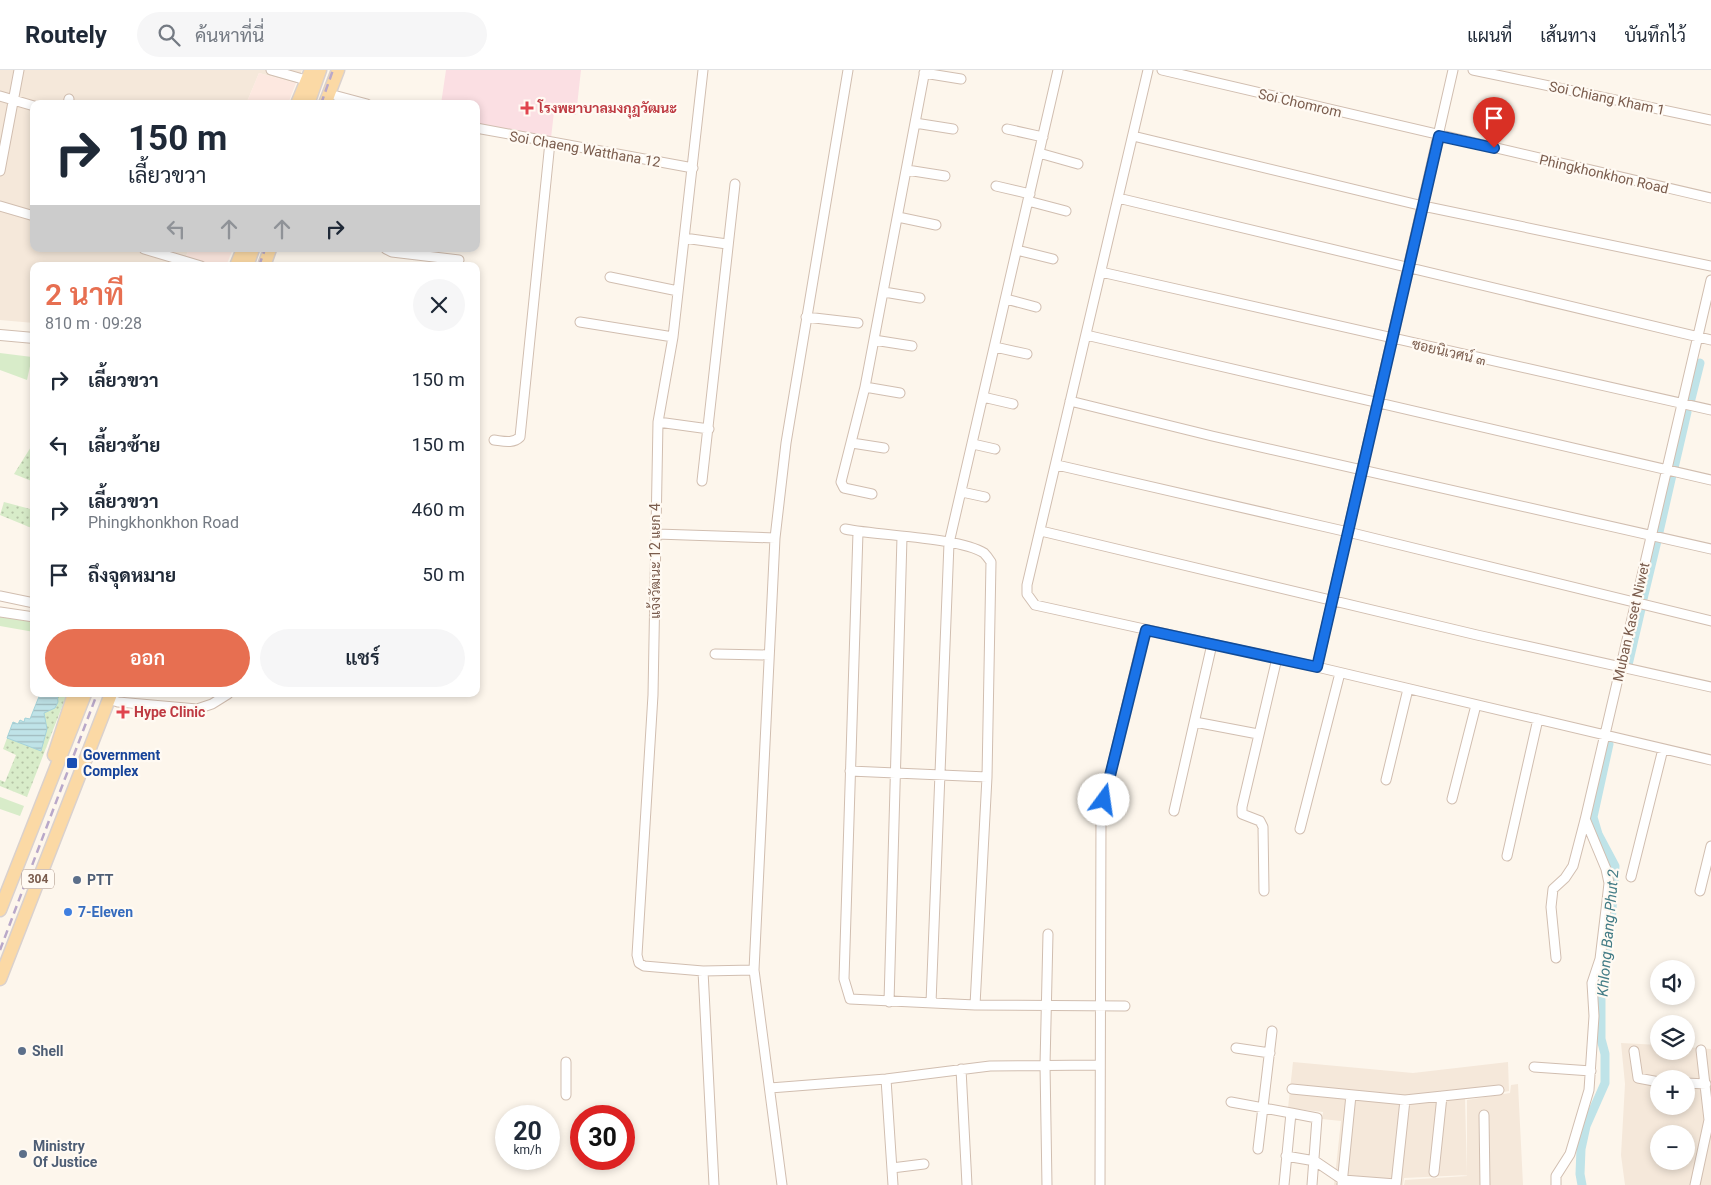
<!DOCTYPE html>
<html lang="th">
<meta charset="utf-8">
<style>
body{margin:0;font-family:Roboto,Sarabun,sans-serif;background:#f6f6f7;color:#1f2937;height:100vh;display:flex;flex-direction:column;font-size:19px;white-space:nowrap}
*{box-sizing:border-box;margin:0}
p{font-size:16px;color:#747a83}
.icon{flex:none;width:28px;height:28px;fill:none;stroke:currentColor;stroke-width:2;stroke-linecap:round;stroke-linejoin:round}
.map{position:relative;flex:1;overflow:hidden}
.drawer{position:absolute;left:30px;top:192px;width:450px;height:435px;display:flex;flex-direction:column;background:#fff;border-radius:10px;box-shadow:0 2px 8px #0003}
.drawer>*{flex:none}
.banner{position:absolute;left:30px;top:30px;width:450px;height:152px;border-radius:10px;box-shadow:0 2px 8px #0003;background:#fff;color:#1f2937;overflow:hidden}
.tools{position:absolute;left:1650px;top:890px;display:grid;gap:10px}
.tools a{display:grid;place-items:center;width:45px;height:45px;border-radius:50%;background:#fff;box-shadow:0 2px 8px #0003;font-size:25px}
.speed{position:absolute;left:495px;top:1035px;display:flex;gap:10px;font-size:25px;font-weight:700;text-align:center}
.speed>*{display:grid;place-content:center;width:65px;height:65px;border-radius:50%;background:#fff;box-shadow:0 2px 8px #0003;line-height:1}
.speed small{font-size:12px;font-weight:400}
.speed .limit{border:8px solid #d22;background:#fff;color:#111}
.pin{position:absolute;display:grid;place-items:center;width:42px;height:42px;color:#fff;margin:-51px -21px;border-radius:50% 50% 50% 0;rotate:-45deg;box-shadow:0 0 5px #0007}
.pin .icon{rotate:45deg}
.me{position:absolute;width:55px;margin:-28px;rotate:14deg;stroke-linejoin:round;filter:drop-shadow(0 0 4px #0008)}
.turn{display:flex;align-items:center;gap:18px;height:105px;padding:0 15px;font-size:22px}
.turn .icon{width:65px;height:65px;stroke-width:2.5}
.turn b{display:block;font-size:35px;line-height:42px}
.lanes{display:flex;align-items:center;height:48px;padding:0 15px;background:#0003;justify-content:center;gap:25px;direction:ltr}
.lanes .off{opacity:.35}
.round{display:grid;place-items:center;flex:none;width:52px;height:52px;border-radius:26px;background:#f6f6f7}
.head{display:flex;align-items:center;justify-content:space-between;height:85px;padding:0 15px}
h1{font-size:30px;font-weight:600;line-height:38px;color:#e76f51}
.primary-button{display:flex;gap:10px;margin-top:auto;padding:10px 15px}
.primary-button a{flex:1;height:58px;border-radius:30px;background:#e76f51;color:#fff;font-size:20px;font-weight:600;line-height:58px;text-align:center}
.primary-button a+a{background:#f6f6f7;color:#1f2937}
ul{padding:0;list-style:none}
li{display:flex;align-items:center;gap:15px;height:65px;padding:0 15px}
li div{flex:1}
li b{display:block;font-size:19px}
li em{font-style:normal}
header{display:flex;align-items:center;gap:30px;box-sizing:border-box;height:70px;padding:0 25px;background:#fff;border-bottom:1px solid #e0e1e3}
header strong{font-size:24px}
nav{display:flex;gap:28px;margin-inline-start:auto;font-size:18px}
.search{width:350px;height:45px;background:#f6f6f7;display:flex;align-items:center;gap:12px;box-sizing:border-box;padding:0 18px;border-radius:28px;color:#747a83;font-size:19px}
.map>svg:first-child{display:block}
</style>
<header>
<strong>Routely</strong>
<div class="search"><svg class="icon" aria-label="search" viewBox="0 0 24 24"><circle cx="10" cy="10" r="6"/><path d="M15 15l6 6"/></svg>ค้นหาที่นี่</div>
<nav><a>แผนที่</a><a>เส้นทาง</a><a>บันทึกไว้</a></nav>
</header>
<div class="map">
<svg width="1711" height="1115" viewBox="0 0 1711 1115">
<defs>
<pattern id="garden-dots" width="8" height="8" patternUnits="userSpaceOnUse" patternTransform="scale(1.25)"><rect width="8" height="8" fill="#d8ecc9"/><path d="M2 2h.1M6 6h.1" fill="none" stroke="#b4c2a5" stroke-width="1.8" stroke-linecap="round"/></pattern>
<pattern id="water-rules" width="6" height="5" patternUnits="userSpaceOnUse" patternTransform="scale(1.25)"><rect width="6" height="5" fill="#bfe3e8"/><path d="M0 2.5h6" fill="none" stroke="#a0bbbe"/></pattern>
</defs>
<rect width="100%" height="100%" fill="#fdf6ec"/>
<path fill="#f5e8da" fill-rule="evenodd" d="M0,0h302l-6,13 -37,-10 -13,31h-212v145h155l-7,17h-148v57l-34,-3z
M1621,973l38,2v6h27v-4l25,2v136h-86l-4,-30 4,-71zM1659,1009h27v27h-27zM1659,1064h27v27h-27z
M1293,992l120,11 95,-11 1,29 -44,8 2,76 -63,3 -1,7h-69l7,-64 -19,-2 1,-7 -35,-4z
M1518,1014l5,101h-119l1,-5 62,-4v-76l43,-7 1,-8z"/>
<path fill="#fde8e0" d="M259,3l37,10 -8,21h-42z
M189,179h44l-7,17h-44z"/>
<path fill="#fbdfe3" d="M446,0h135l-5,45 -22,-3 -3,26 -75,-14v-20h-35z"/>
<path fill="#d8ecc9" d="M0,283l32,4 -5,23 -27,-10z
M0,545l34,7v10l-34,-6z
M0,727l24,9 -4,10 -20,-7z"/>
<path fill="url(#garden-dots)" d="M34,372v40l-20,-8z
M4,432l30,8v19l-34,-14z
M40,624h27l-40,103 -27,-11v-6l5,2 11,-27 -13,-6 10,-27 5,2 2,-4 4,2 1,-4 5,1z"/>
<path fill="url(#water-rules)" stroke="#a5d3da" d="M40,624h17l1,8 -3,6 -11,5 3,16 -6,22 -34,-13 6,-16 5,2 2,-4 4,2 1,-4 5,1z"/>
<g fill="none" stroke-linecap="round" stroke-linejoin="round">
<path stroke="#bfe3e8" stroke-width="9" d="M1691,329l9,-36
M1674,398l13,-56
M1659,462l13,-57
M1643,529l14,-58
M1628,595l13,-56
M1582,1115l-2,-11 1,-25 5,-23 19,-43v-29l-4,-15v-62l9,-40 5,-71 -17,-32 -5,-17 16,-73"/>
<g stroke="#d1beb0" stroke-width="11">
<path id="minor" d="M271,0l35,10
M703,0l-30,267 -15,85 -5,273 -16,260 2,8 5,3 59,5 51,-1
M1148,0l-121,515v9l8,11 282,62 394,93
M1162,0l549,128
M1473,0l238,50
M924,3l37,6
M0,26l34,10
M337,26l30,8
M68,34l1,-5
M915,53l38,6
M476,58l217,40
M1007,59l36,8
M1133,66l290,70 288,60
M1039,83l39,11
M907,100l38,6
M0,101l19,-101
M996,116l34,8
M1118,128l593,142
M1028,131l38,10
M0,136l34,10
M898,147l38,8
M684,168l43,6
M144,179l57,17
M386,179l6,3 67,8
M1017,180l36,9
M1101,202l610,138
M610,207l68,14
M884,222l36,6
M1006,229l30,8
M806,247l52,6
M580,252l93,15
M1086,265l625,145
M874,270l38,6
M995,277l32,7
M865,317l35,6
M983,327l30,7
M1070,331l142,35 499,113
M658,352l51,7
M494,370c9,1 19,4 26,-3l30,-295
M852,373l32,5
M973,374l22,5
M1057,395l291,67 363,89
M702,411l33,-297
M962,422l23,5
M872,424l-28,-6 -3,-6 24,-95 60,-317
M845,459c34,7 114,8 139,24 3,3 5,6 7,9l-4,215 -12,228
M1041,461l436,104 234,52
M858,462l-14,447 6,20 125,6 150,1
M657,464l118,4
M0,526l34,7
M0,542l34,5
M715,584l54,1
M1317,597l136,-597
M109,629l9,3 79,7 15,-5 16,-10
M1195,652l63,12
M850,701l137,6
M1386,710l22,-91
M1452,729l24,-94
M1104,730l41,-170
M1174,741l38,-167
M1300,759l40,-156
M1507,786l31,-137
M1631,807l32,-128
M1264,821l-1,-64 -3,-6 -18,-7v-7l35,-149
M1700,821l11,-45
M1556,888l-5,-51 2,-18 12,-11 8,-12 12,-46 126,-540
M703,901l11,214
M889,932l13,-465
M931,933l18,-460 109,-473
M1236,978l34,5
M1634,981l4,27 21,4
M1534,997l57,4
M961,999l6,116
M886,1009l7,106
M1686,1013l20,1
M770,1018l116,-9 104,-13 110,-1
M1292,1019l113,11 94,-10
M566,1025v-33
M1231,1032l60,11 -7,72
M1291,1043l26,5 -5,67
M1484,1045l1,70
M1258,1079l14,-118
M1286,1086l29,5 28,19 53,4 9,-84
M892,1098l32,-4
M1434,1102l8,-76
M1342,1114l9,-89
M782,1115l-28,-215 21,-432 11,-95 62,-373
M1047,1115l-2,-120 3,-131
M1100,1115l1,-374
M1556,1115v-9l14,-22 19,-64 5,-74 -2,-33 8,-24 7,-58 2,-18 -3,-14 -20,-48
M1695,1115l14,-65 -8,-70"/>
</g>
<g stroke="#d1beb0" stroke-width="12">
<path id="tertiary" d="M0,265l34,3"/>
</g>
<g stroke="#dad1cd" stroke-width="15">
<path id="primary" d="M297,34l14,-34
M308,34l12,-34
M325,34l13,-34
M236,196l7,-17
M247,196l6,-17
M264,196l6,-17
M54,685l20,-61
M0,840l85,-216
M0,909l111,-285"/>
</g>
<use href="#minor" stroke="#fff" stroke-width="9"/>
<use href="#tertiary" stroke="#fff" stroke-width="10"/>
<use href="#primary" stroke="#fbd9a5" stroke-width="12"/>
<path stroke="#b9a8c9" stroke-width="2.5" stroke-dasharray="8 5" stroke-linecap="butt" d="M321,34l12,-34
M259,196l6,-17
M0,880l97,-256"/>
</g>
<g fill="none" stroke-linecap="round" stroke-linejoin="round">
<g stroke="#114b97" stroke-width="12">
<path id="route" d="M1104,730l42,-170 171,37 122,-531 55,12"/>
</g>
<use href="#route" stroke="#1a73e8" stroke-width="9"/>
</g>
<g fill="#e0444e" stroke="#fffaf3" stroke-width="2">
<path d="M524.5 30.5h5v5h5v5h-5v5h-5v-5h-5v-5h5z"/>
<path d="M120.5 634.5h5v5h5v5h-5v5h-5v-5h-5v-5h5z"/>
</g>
<rect fill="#1a4fb4" stroke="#fffaf3" stroke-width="2" x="66" y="687" width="12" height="12" rx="2.5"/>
<g fill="#5c6f8a" stroke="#fffaf3" stroke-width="2">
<circle cx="77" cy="810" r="5"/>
<circle cx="22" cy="981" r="5"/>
<circle cx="23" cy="1084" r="5"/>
</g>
<circle fill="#3f7fe0" stroke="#fffaf3" stroke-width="2" cx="68" cy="842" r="5"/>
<g text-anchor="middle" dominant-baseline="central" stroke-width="4.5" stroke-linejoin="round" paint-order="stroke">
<rect fill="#fffaf3" stroke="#a28b7f" stroke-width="1" x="22" y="799.5" width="32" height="19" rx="4"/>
<g font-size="12" font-weight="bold" fill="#7a5c4d">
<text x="38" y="809">304</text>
</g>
<g font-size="14" fill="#7a5c4d" stroke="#fffaf3">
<text transform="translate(1607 28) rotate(12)">Soi Chiang Kham 1</text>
<text transform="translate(1300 33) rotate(13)">Soi Chomrom</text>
<text transform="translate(585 79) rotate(10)">Soi Chaeng Watthana 12</text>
<text transform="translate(1604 104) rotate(13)">Phingkhonkhon Road</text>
<text transform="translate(1449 282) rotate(13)">ซอยนิเวศน์ ๓</text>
<text transform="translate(655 491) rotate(-90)">แจ้งวัฒนะ 12 แยก 4</text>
<text transform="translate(1631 552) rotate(-77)">Muban Kaset Niwet</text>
</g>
<g font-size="14" font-weight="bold" fill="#be3a42" stroke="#fffaf3" text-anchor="start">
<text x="538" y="38">โรงพยาบาลมงกุฎวัฒนะ</text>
<text x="134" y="642">Hype Clinic</text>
</g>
<g font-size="14" font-weight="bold" fill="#164399" stroke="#fffaf3" text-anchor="start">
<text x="83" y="685">Government<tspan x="83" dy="16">Complex</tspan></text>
</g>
<g font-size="14" font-weight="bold" fill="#4e5e75" stroke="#fffaf3" text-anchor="start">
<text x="87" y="810">PTT</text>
<text x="32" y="981">Shell</text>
<text x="33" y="1076">Ministry<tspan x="33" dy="16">Of Justice</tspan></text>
</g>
<g font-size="14" font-weight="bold" fill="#366cbe" stroke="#fffaf3" text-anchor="start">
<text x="78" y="842">7-Eleven</text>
</g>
<g font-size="15" font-style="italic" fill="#437c86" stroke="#fffaf3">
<text transform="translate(1608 863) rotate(-85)">Khlong Bang Phut 2</text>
</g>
</g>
</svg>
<div class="tools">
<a><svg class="icon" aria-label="sound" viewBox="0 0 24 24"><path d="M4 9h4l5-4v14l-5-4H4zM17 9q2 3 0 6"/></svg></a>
<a><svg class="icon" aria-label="layers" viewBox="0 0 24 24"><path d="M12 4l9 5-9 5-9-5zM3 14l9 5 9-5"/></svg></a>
<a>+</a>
<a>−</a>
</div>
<div class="speed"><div>20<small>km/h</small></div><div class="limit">30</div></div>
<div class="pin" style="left:1494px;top:78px;background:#d93025"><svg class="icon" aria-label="arrive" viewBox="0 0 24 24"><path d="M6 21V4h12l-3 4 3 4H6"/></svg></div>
<svg class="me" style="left:1104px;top:730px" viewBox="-20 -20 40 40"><circle r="19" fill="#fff"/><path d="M0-13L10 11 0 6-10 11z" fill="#1a73e8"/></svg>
<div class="banner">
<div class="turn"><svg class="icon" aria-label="right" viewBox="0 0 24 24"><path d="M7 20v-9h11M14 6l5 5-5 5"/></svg><div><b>150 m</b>เลี้ยวขวา</div></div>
<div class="lanes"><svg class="icon off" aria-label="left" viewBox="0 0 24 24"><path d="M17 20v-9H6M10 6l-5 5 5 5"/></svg><svg class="icon off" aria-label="ahead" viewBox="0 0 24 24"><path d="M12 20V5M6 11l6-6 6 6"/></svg><svg class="icon off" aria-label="ahead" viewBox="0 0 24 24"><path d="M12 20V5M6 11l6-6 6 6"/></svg><svg class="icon" aria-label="right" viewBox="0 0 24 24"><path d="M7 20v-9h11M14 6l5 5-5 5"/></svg></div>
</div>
<section class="drawer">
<div class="head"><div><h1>2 นาที</h1><p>810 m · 09:28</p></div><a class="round"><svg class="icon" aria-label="close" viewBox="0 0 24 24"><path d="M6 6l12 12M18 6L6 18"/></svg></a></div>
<ul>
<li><svg class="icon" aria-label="right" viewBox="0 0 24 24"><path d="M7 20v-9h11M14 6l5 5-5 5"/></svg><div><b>เลี้ยวขวา</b></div><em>150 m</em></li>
<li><svg class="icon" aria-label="left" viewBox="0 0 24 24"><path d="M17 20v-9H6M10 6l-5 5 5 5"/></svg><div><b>เลี้ยวซ้าย</b></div><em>150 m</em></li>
<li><svg class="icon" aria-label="right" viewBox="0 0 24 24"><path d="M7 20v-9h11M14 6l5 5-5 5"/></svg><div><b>เลี้ยวขวา</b><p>Phingkhonkhon Road</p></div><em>460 m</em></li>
<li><svg class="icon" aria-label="arrive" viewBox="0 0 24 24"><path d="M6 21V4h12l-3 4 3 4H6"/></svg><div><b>ถึงจุดหมาย</b></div><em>50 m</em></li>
</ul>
<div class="primary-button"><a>ออก</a><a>แชร์</a></div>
</section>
</div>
